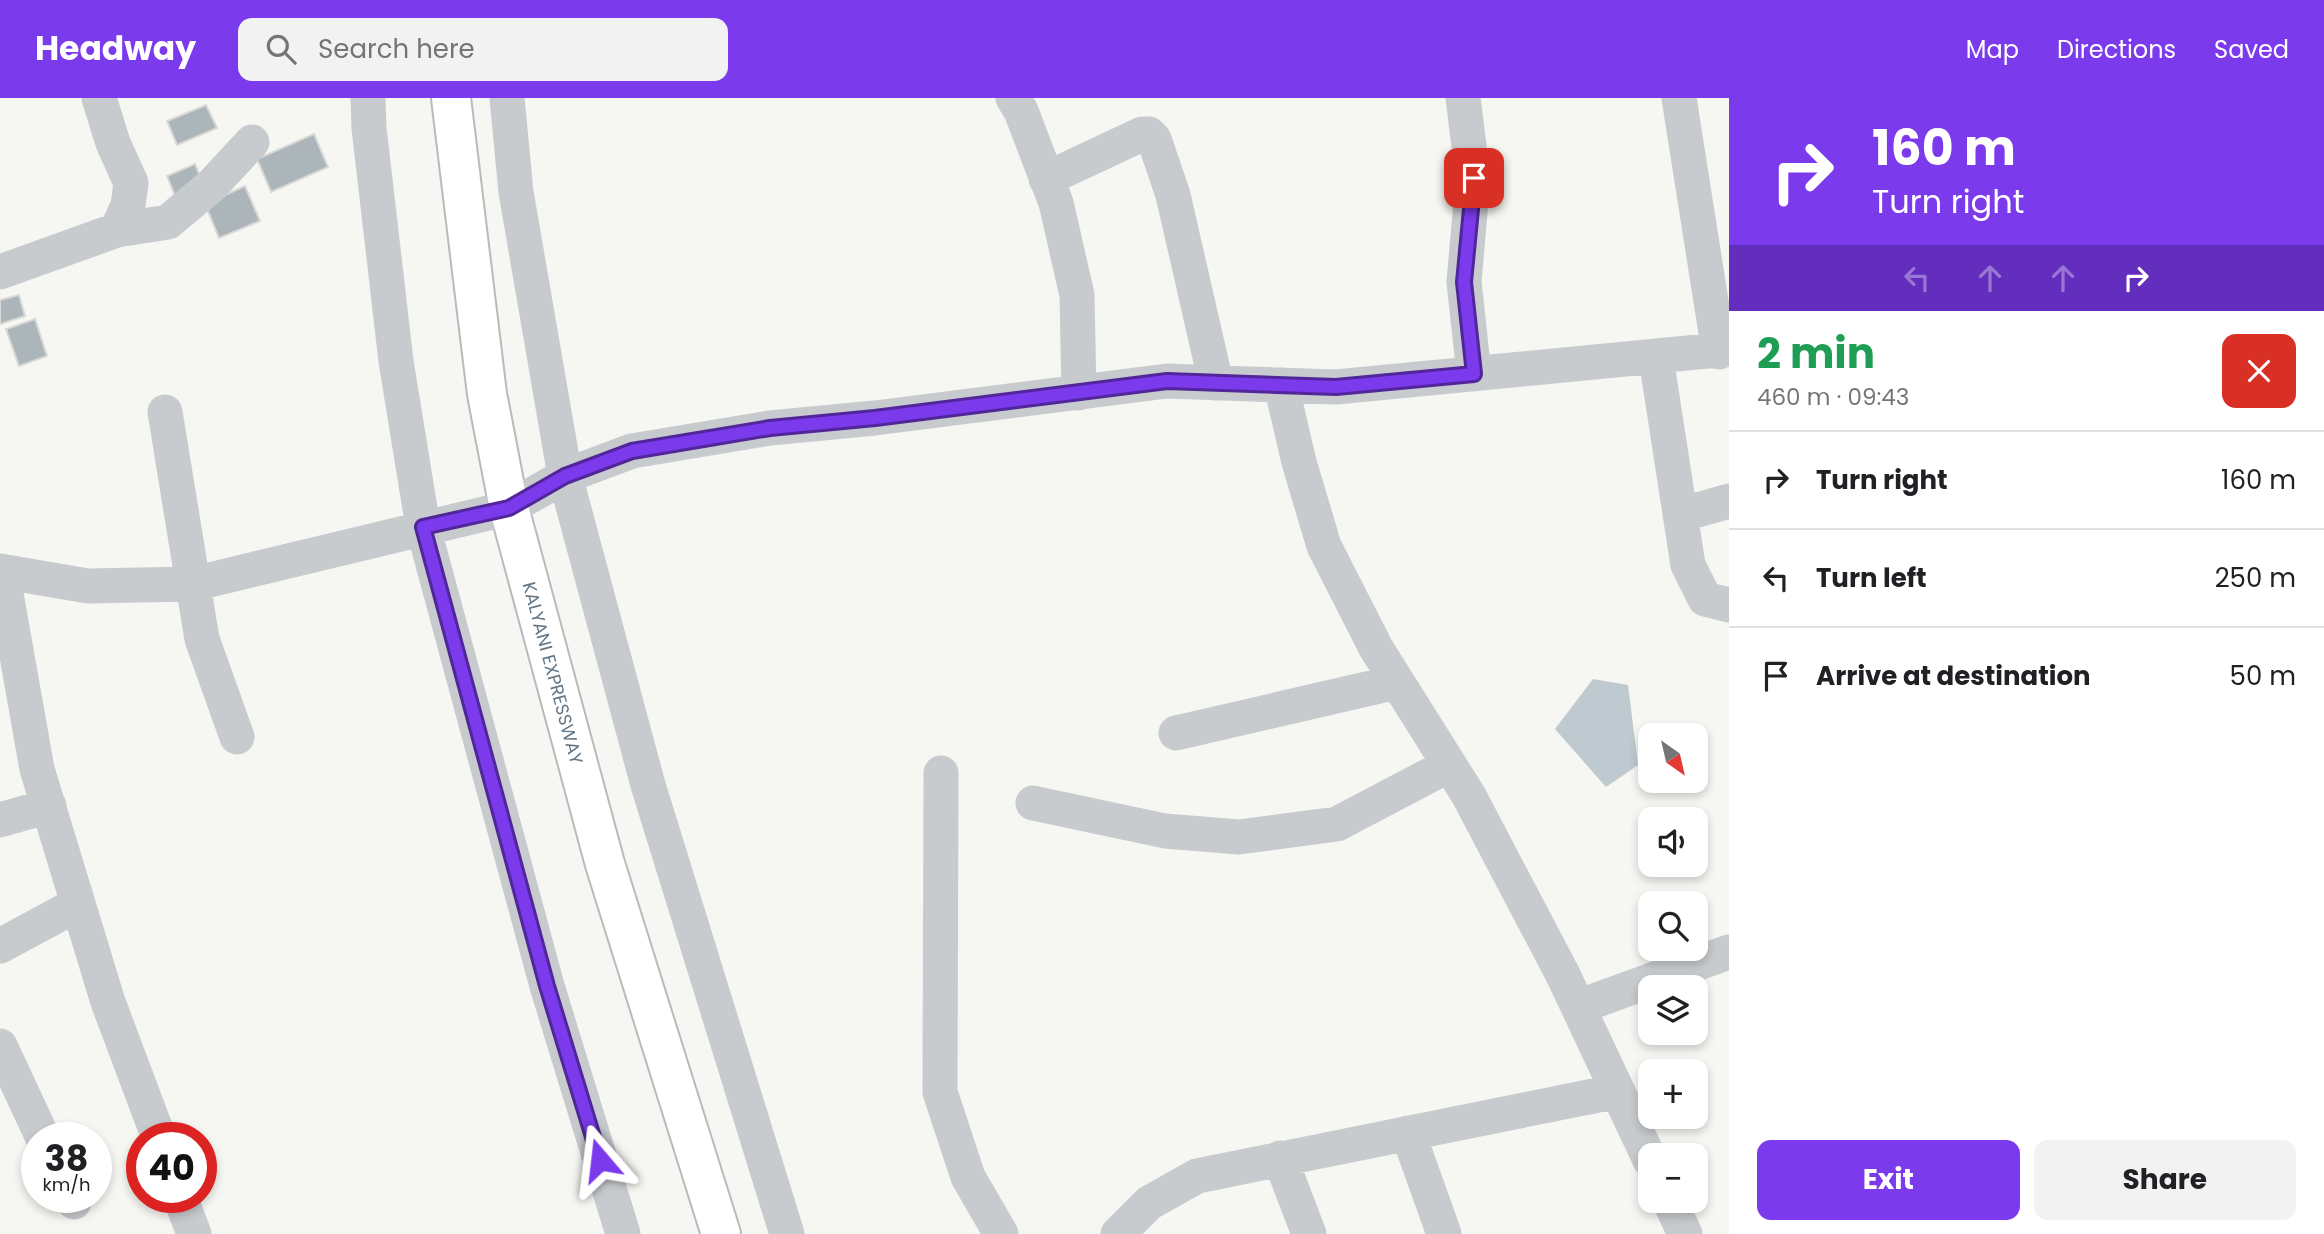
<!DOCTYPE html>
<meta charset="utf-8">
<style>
body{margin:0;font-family:Poppins,sans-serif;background:#f2f2f2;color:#202124;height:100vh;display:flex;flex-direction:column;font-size:26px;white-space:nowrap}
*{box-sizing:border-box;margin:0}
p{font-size:23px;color:#757577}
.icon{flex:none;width:38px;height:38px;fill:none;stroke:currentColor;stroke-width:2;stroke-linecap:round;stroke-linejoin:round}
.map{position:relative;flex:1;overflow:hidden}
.panel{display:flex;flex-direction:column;background:#fff;width:595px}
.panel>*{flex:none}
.top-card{background:#7c3aed;color:#fff;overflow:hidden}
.needle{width:46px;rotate:146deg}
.fabs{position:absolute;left:1638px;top:625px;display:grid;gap:14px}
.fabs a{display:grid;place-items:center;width:70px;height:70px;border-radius:14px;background:#fff;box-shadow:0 4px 10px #0003;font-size:35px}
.speed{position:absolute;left:21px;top:1024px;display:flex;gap:14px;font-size:35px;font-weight:700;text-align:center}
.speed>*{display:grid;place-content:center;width:91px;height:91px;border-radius:50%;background:#fff;box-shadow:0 4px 10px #0003;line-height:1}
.speed small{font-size:18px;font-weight:400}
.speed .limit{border:10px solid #d22;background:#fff;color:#111}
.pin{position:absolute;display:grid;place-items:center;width:60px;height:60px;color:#fff;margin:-30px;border-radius:14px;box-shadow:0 4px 10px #0006}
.me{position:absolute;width:77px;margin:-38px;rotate:343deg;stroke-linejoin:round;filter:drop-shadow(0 0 5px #0008)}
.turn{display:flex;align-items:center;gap:24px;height:147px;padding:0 28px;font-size:32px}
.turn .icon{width:91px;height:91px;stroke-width:2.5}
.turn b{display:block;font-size:49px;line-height:60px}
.lanes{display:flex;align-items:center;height:66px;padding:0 28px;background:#0003;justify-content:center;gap:35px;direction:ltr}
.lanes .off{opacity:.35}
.round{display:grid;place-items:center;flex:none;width:74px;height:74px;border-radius:14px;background:#f2f2f2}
.headline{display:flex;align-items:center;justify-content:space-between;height:119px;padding:0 28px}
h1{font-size:42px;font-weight:700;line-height:52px;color:#1e9e55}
.primary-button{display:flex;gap:14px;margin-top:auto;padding:14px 28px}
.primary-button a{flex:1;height:80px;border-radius:14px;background:#7c3aed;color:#fff;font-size:28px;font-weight:700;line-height:80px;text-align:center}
.primary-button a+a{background:#f2f2f2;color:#202124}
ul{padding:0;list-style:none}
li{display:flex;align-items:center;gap:21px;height:98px;padding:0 28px;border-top:2px solid #e0e0e0}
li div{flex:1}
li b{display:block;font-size:26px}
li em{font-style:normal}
header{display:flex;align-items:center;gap:42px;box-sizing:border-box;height:98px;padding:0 35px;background:#7c3aed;color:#fff}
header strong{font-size:33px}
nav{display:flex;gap:38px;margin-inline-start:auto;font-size:24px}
.search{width:490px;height:63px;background:#f2f2f2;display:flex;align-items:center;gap:18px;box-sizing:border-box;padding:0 24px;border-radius:14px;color:#757577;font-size:26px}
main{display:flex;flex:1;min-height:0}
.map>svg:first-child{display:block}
</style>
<header>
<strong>Headway</strong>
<div class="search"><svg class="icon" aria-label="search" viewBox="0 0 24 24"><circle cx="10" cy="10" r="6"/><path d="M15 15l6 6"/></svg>Search here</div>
<nav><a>Map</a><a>Directions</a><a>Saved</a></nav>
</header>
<main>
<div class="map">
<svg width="1729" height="1136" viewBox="0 0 1729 1136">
<rect width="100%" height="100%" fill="#f6f6f2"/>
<path fill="#becacf" d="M1593,581l35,6 10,80 -32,22 -51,-58z"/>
<path fill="#acb5ba" stroke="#d8d8d5" stroke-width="2" d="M206,7l11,23 -40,17 -10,-24z
M314,36l14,33 -57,25 -14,-33z
M195,66l9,22 -28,12 -9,-22z
M245,88l15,35 -41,17 -14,-34z
M19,197l6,21 -25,8v-24z
M35,221l12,37 -28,10 -13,-37z"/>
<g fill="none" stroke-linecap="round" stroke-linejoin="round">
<g stroke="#b7bbbe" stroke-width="42">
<path id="highway" d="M451,0l36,296 22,114 96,356 116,370"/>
</g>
<path stroke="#c8cbce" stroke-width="35" d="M368,0l1,30 27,233 27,166 124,459 76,248
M507,0l9,94 49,284 83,309 139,449
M1013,0l8,13 35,92 21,92 2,98
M1463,0l10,80 -9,104 10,92
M1679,0l40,254
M1046,81l96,-45h7l5,5 19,56 43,188
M117,132l51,-8 44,-37 40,-43
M0,174l117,-42 11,-25 3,-22 -18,-40 -14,-45
M1656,260l32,207 17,34 24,6
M1281,287l18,77 25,84 52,102 93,148 94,179 87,185
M165,314l37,227 35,98
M1680,417l49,-14
M0,473l88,15 105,-2 316,-76 56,-32 67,-25 138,-23 105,-10 292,-37 169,6 393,-38
M2,473l35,198 71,233 51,136
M1176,635l221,-51
M941,675l-1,319 28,85 33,57
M1033,705l132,28 74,6 98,-13 112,-59
M0,722l49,-14
M0,848l78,-42
M1578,909l151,-55
M0,948l43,92
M1408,1035l36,101
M1280,1060l29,76
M72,1099l2,5
M180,1099l14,37
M1669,1102l16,34
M1118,1136l31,-31 48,-27 421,-85"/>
<use href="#highway" stroke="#fff" stroke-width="38"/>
</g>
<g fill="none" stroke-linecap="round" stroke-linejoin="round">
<g stroke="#51269a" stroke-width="18">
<path id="route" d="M600,1062l-53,-174 -124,-459 86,-19 56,-32 67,-25 138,-23 105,-10 292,-37 169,6 138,-13 -10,-92 10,-104"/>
</g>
<use href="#route" stroke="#7c3aed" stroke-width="12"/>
</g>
<g text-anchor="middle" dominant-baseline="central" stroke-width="7" stroke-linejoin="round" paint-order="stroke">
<g font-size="18" fill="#637686" stroke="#fff">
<text transform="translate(553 575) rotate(75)">KALYANI EXPRESSWAY</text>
</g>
</g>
</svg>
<div class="fabs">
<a><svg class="needle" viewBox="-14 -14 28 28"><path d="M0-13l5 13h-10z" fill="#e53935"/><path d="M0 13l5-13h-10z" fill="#757577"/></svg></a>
<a><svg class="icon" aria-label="sound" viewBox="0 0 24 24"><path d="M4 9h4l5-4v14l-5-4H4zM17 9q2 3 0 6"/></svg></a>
<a><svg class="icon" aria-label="search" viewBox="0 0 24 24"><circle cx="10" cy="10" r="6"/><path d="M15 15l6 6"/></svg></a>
<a><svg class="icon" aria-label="layers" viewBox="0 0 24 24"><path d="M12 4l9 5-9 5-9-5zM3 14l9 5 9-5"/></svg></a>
<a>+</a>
<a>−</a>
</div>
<div class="speed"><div>38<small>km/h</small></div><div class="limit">40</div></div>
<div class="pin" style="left:1474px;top:80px;background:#d93025"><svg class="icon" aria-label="arrive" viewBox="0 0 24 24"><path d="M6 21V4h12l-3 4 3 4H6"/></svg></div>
<svg class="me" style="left:600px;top:1062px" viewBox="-20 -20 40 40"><path d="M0-17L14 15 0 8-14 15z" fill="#7c3aed" stroke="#fff" stroke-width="4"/></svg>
</div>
<section class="panel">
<div class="top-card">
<div class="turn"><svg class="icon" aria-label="right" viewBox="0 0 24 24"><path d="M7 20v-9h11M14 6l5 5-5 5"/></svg><div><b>160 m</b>Turn right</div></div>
<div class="lanes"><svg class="icon off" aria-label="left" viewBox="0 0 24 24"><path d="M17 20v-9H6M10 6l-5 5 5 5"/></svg><svg class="icon off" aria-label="ahead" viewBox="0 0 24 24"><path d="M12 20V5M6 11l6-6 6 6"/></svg><svg class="icon off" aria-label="ahead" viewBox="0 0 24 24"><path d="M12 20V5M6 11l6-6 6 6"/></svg><svg class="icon" aria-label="right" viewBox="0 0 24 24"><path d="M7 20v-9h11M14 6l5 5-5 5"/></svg></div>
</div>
<div class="headline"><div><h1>2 min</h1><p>460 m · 09:43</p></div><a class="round" style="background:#d93025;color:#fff"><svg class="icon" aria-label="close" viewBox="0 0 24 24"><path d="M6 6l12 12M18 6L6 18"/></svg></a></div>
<ul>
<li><svg class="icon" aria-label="right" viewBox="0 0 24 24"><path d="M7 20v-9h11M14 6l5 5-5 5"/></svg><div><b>Turn right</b></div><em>160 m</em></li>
<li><svg class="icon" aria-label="left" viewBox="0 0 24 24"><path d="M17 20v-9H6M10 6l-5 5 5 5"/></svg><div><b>Turn left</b></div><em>250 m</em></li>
<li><svg class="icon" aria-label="arrive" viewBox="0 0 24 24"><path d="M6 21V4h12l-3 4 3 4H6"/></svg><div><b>Arrive at destination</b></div><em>50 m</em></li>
</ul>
<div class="primary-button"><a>Exit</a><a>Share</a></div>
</section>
</main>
